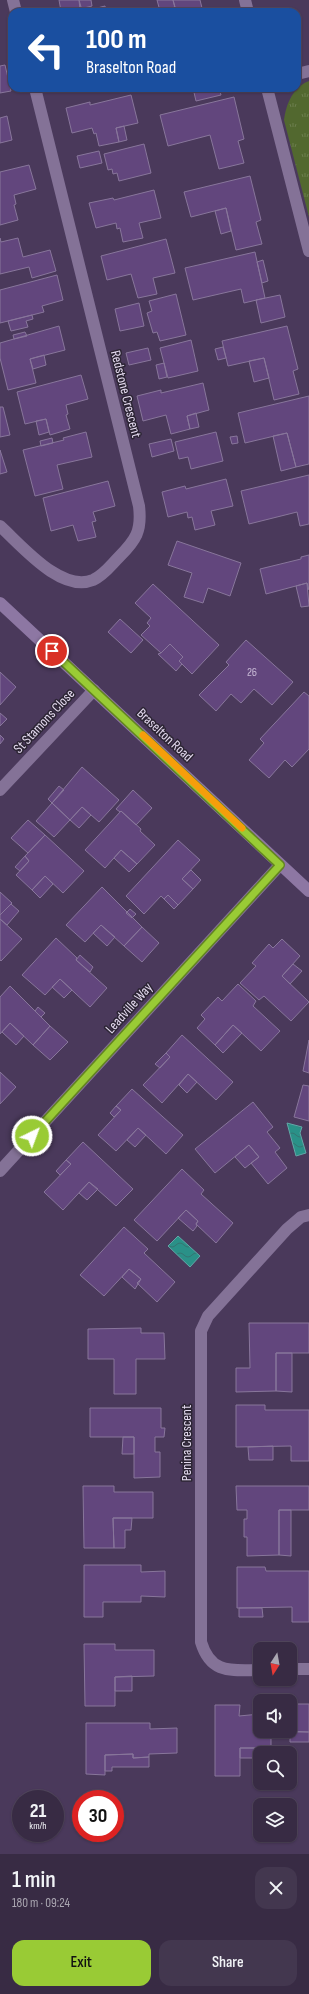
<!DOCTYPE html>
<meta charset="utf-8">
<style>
body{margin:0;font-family:"Sofia Sans Condensed",sans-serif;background:#43374f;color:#f1f3f6;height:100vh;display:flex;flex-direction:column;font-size:15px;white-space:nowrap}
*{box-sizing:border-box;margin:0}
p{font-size:13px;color:#aba7b2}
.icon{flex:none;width:22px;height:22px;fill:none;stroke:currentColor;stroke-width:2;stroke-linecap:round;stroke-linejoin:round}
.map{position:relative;height:1854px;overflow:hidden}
.sheet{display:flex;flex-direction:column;background:#382b44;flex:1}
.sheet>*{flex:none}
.top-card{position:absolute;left:8px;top:8px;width:293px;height:84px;border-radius:12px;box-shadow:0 1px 3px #0004,0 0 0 1px #52475d;background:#1a4fa0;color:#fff;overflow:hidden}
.needle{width:26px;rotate:191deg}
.buttons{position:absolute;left:253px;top:1642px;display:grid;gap:8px}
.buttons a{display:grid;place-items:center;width:44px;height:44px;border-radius:8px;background:#382b44;box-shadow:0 1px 3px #0004,0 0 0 1px #52475d;font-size:20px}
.speed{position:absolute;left:12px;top:1790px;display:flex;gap:8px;font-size:20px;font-weight:700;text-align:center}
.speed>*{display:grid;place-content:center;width:52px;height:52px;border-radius:50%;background:#382b44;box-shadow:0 1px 3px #0004,0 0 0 1px #52475d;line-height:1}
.speed small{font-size:10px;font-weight:400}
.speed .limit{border:6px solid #d22;background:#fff;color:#111}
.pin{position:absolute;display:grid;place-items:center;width:34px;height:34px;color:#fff;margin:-17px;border:2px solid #fff;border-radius:50%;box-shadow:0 1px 4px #0007}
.me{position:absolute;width:44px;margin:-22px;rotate:42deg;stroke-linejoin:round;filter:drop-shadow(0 0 3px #0008)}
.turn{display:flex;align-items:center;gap:14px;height:84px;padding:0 12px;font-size:18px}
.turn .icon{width:52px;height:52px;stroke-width:2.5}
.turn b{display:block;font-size:28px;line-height:34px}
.round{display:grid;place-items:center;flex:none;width:42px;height:42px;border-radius:12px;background:#43374f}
.headline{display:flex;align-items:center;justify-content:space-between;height:68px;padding:0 12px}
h1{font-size:24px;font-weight:600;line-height:30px}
.action{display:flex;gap:8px;margin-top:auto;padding:8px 12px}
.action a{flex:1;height:46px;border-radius:12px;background:#99cb35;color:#111;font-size:16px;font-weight:600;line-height:46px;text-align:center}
.action a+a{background:#43374f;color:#f1f3f6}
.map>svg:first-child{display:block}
</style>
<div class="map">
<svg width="309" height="1854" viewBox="0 0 309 1854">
<defs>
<pattern id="park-tufts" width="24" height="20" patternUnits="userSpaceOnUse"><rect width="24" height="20" fill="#52682f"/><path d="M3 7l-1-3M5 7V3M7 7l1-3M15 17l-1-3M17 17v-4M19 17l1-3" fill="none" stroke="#6b7d4d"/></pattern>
<pattern id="water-waves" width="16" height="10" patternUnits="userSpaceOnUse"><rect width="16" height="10" fill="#2a9188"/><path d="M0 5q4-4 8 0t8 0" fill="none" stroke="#337572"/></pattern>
</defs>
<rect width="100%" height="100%" fill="#4a395b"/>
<path fill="url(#park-tufts)" d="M309,81v136l-25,-97c2,-16 9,-33 25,-39z"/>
<path fill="url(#water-waves)" stroke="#62a7a7" d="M287,1123l15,4 -2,6 6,20 -10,3z
M178,1236l22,20 -10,11 -22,-21z"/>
<path fill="#62467d" stroke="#88769b" d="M59,0h20l2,7 -20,4z
M79,0h12l1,6 -12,3z
M157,0h16l2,7 -15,4z
M173,0h27l3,12h-27z
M105,6l1,6h-24z
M5,65l6,26 -11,2v-27z
M96,88h13l-13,3z
M193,88h26l2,7 -25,6z
M131,95l7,28 -22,5 3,14 -20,4 -3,-13 -2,1 -2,-6 -20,5 -6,-25 24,-6v3z
M234,97l10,42 -6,2 6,22 -25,6 -9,-34 -42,11 -8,-31z
M7,116l5,24 -12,3v-25z
M124,126l3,14 -8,2 -3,-14z
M144,144l7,29 -32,8 -2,-8 -4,1 -1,-5 -4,1 -4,-16z
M99,151l3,12 -22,5 -3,-12z
M29,165l7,24 -22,6 2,9 -2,1 4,15 -18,5v-53z
M250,176l11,44 -5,2 6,22 -26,6 -10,-42 -35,9 -7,-25z
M154,190l7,28 -22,5 4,15 -20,4 -3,-14 -3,1 -1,-6 -20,5 -7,-25 24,-5 1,2z
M226,208l5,23 -10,3 -6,-23z
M0,238l1,4 17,-4 5,19 27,-7 6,21 -24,7 -3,-11 -29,7z
M166,239l9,34 -22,5 4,16 -19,4 -7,-24 -24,6 -6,-24z
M255,252l10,46 -21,5 -3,-14 -48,11 -8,-32z
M263,260l5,21 -6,2 -5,-21z
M57,275l6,25 -21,6 2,6 -44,11v-33z
M176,294l10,41 -26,6 -3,-9 -4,1 -6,-20 5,-2 -3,-10z
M280,295l5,22 -24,6 -5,-23z
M139,303l5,23 -24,5 -5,-22z
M32,315l1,4 -7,2 2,6 -17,4 -3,-10z
M59,326l6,24 -35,9 6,24 -28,7 -8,-32v-15z
M287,326l11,43 -5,2 6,23 -25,6 -10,-42 -36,8 -6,-25z
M25,332l2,4 -13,3 -1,-4z
M191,340l7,31 -30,7 -8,-30z
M223,347l3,11 -8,2 -3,-11z
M148,348l3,12 -22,5 -3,-12z
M44,355l2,10 -13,4 -3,-10z
M264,358l5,20 -15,4 -5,-21z
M164,363l3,14 -8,2 -3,-14z
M81,375l7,24 -22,6 2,9 -2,1 4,14 -20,6 -4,-16 -21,5 -8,-32z
M203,383l6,27 -22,6 3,13 -19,5 -5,-19 -23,6 -6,-25 24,-6v3z
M309,396v68l-13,3 -9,-34 -42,10 -7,-30z
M0,407h3l7,28 -10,2z
M196,413l3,14 -9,2 -3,-13z
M46,419l3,13 -10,3 -3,-14z
M86,432l6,25 -35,8 6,24 -28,7 -12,-46 41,-10 -1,-2z
M216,432l7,29 -32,8 -3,-12 -9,2 -4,-17z
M287,433l9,34 -15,4 -8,-35z
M237,436l1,7 -6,1 -2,-7z
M52,438l1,5 -12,3 -1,-5z
M171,439l3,12 -22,6 -3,-13z
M0,450l7,22 -7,2z
M309,475v49l-9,2 -3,-14 -48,12 -8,-33z
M226,479l7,27 -22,5 4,14 -20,5 -3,-13 -4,1 -1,-6 -19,5 -6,-25 23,-6 1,3z
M108,481l7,25 -22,6 3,9 -4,1 4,15 -18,4 -5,-16 -22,6 -8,-33z
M177,541l64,22 -11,33 -22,-8 -5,15 -19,-6 8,-24 -24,-8z
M309,555v35l-2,-7 -41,11 -6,-25 41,-10v-2z
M307,583l2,23 -8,1 -5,-21z
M153,584l66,61 -27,29 -13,-13 4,-4 -13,-13 -9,9 -20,-18 9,-9 -3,-3 4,-5 -16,-15z
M120,619l23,21 -12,13 -23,-21z
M246,640l47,42 -21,23 -18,-16 -13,14 -10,-9 -15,17 -17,-16 30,-30 -3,-3z
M170,644l13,13 -4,4 3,3 -6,7 -18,-17 3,-1z
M0,672l16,15 -16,18z
M304,692l5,4v53l-17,18 -7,-7 -16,18 -20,-18 15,-17 -4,-4z
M0,713l7,6 -7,7z
M0,735l4,4 -4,5z
M82,767l37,33 -20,22 -17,-15 -12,13 -18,-17z
M59,786l5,4 -12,13 -4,-4z
M133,790l19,18 -16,17 -15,-14 -1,1 -4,-3z
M52,803l18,17 -16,17 -18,-16z
M82,807l9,8 -12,13 -9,-8z
M121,811l20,18 -1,2 15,14 -18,19 -16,-14 -16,18 -20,-18z
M28,820l17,15 -17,18 -17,-15z
M45,835l39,36 -21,22 -18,-17 -13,14 -16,-15 13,-14 -4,-5z
M178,840l22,20 -18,19 11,10 -15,16 -10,-10 -4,4 -3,-3 -17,18 -18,-18z
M121,850l16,14 -8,8 -15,-14z
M25,856l4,5 -9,10 -5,-4z
M191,870l10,10 -8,9 -11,-10z
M45,876l8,8 -13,14 -8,-8z
M102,887l40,40 -18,19 -23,-21 -16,17 -19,-17z
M0,892l12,11 -12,12z
M168,895l10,10 -4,4 -10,-10z
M11,904l8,7 -12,14 -7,-6v-4z
M130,909l6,5 -4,4 -6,-5z
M0,919l22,20 -21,22 -1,-1z
M101,925l14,12 -8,9 -14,-13z
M142,927l17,16 -17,19 -18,-16z
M56,938l21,20 -1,2 31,28 -17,19 -30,-28 -15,16 -23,-20z
M282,939l18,17 -18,20 27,26 -18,19 -27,-25 -5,4 -19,-17 16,-17 -4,-3 17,-19 4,4z
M80,955l13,12 -3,5 -14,-12z
M293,964l9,7 -12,13 -8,-8z
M60,979l12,11 -8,8 -12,-11z
M238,984l18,17 -3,5 27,25 -19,20 -28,-26 -18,20 -18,-17 8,-9 -4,-4 17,-18 4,4z
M10,986l40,40 -17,19 -23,-22 -10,11v-37z
M38,1007l7,6 -4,4 -6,-6z
M10,1023l14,13 -8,9 -14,-13z
M233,1025l9,8 -19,20 -8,-8z
M50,1026l18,16 -18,18 -17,-15z
M182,1035l51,47 -17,18 -28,-26 -26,29 -19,-18 27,-28 -4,-4z
M309,1040v33l-6,-2z
M166,1053l4,4 -10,11 -5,-4z
M0,1072l16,15 -16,17z
M188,1074l9,8 -10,11 -8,-8z
M303,1085l6,1v35l-15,-4z
M132,1089l51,46 -17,19 -28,-26 -22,23 -18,-16 23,-25 -5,-4z
M253,1102l20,25 -6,5 13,16 -5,4 12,16 -19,16 -17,-21 8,-6 -10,-12 -34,28 -20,-24z
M116,1106l5,4 -7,7 -4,-4z
M138,1128l8,7 -11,12 -8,-7z
M83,1142l50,47 -17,17 -27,-24 -26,28 -19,-18 27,-28 -5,-4z
M249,1145l10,12 -14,11 -10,-11z
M66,1160l5,4 -11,11 -4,-4z
M182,1169l22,21 -3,4 32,29 -17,20 -20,-19 2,-3 -12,-11 -29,31 -23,-21z
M89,1182l9,7 -11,11 -8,-7z
M186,1210l12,11 -2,3 1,2 -4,5 -15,-13z
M124,1227l24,22 -4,4 31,29 -18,20 -20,-19 4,-4 -12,-10 -25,27 -24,-21z
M129,1269l12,10 -6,10 -13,-12z
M249,1323h60v30h-33v38l-40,1v-24h14z
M141,1328v5h23l1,26h-29v35h-22v-35h-26v-30z
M276,1353h16v39l-16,-1z
M236,1405h29v5h44v51h-18v-15l-55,1z
M90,1408h71v20h4l-1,9h-9v15h5v25l-26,1v-41h-44z
M123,1437h11v17h-12z
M273,1446v14h-24l-1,-13z
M83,1486h31v6h39v26h-40l1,30h-30z
M236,1486h73v24h-30v45l-32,1v-19h-3v-18h3v-9h-10z
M279,1510h12v46l-12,-1z
M113,1518h19l-1,12h-6v18h-11z
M84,1565h57v7l24,-1v26l-24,-1v6h-38v15h-19z
M237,1567h28l1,4h43v51h-17v-15l-55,1z
M239,1608h23l1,9h-24z
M84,1644h31v6h39v26l-39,1v29h-30z
M132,1676v15h-17v-14z
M290,1704h19v28h-24l5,-1z
M215,1705h25l-1,11 21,-2v17h11v17h-31v28h-25z
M86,1723h64v6l27,-1v25l-28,1v3l-16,1v-4l-28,1v20l-19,-1z
M290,1731l19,1v10h-19z
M240,1748h31v5h-11v5h-20z
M133,1754v4l16,-1v10h-37v4h-7v-16z"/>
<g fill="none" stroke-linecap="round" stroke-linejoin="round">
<path stroke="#847297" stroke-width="12" d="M13,0l3,12
M245,0l3,12
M297,74l12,-3
M267,88l42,163
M0,526c22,20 61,67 93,54 11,-5 18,-15 26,-23 17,-17 23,-26 20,-51l-104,-418
M0,790l94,-100
M0,1171l280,-306
M290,1669h19
M260,1670c-28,0 -49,5 -59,-28v-311l7,-15 79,-87 14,-12 8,-2"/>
<path stroke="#8d77a3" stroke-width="12" d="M0,603l309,288"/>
</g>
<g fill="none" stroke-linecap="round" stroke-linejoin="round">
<g stroke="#638422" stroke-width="10">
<path id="route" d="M32,1136l248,-271 -228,-214"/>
</g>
<use href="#route" stroke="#99cb35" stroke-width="7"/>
<path stroke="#f59e0b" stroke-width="7" d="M143,735l99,93"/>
</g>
<g text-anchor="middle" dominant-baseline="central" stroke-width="3" stroke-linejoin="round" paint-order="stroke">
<g font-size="12" fill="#c4b6d3">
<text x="252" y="672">26</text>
</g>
<g font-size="14" fill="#e5dbf0" stroke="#2c2534">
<text transform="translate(126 394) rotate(76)">Redstone Crescent</text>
<text transform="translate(44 721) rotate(-47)">St Stamons Close</text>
<text transform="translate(165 735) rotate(43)">Braselton Road</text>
<text transform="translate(129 1008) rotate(-48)">Leadville Way</text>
<text transform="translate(186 1443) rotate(-90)">Penina Crescent</text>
</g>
</g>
</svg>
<div class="buttons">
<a><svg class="needle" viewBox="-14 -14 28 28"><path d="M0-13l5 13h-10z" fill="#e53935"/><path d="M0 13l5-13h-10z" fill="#aba7b2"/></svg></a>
<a><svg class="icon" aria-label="sound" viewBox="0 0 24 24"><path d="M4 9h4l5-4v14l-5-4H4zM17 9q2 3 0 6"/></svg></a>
<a><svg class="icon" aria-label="search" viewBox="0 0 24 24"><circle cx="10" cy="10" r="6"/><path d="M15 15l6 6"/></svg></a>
<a><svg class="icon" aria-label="layers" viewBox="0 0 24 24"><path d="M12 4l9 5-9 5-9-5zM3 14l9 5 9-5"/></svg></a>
</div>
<div class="speed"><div>21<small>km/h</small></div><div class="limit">30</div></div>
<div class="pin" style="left:52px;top:651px;background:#d93025"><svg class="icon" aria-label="arrive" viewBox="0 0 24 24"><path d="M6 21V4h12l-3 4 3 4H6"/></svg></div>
<svg class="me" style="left:32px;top:1136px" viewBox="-20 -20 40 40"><circle r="17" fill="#99cb35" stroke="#fff" stroke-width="3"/><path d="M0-11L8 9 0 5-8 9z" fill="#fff"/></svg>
<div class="top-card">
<div class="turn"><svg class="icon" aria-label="left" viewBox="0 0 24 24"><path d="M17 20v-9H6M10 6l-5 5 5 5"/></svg><div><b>100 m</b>Braselton Road</div></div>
</div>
</div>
<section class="sheet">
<div class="headline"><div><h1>1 min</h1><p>180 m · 09:24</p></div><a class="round"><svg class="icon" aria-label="close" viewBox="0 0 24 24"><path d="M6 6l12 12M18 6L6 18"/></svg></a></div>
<div class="action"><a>Exit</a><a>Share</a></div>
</section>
